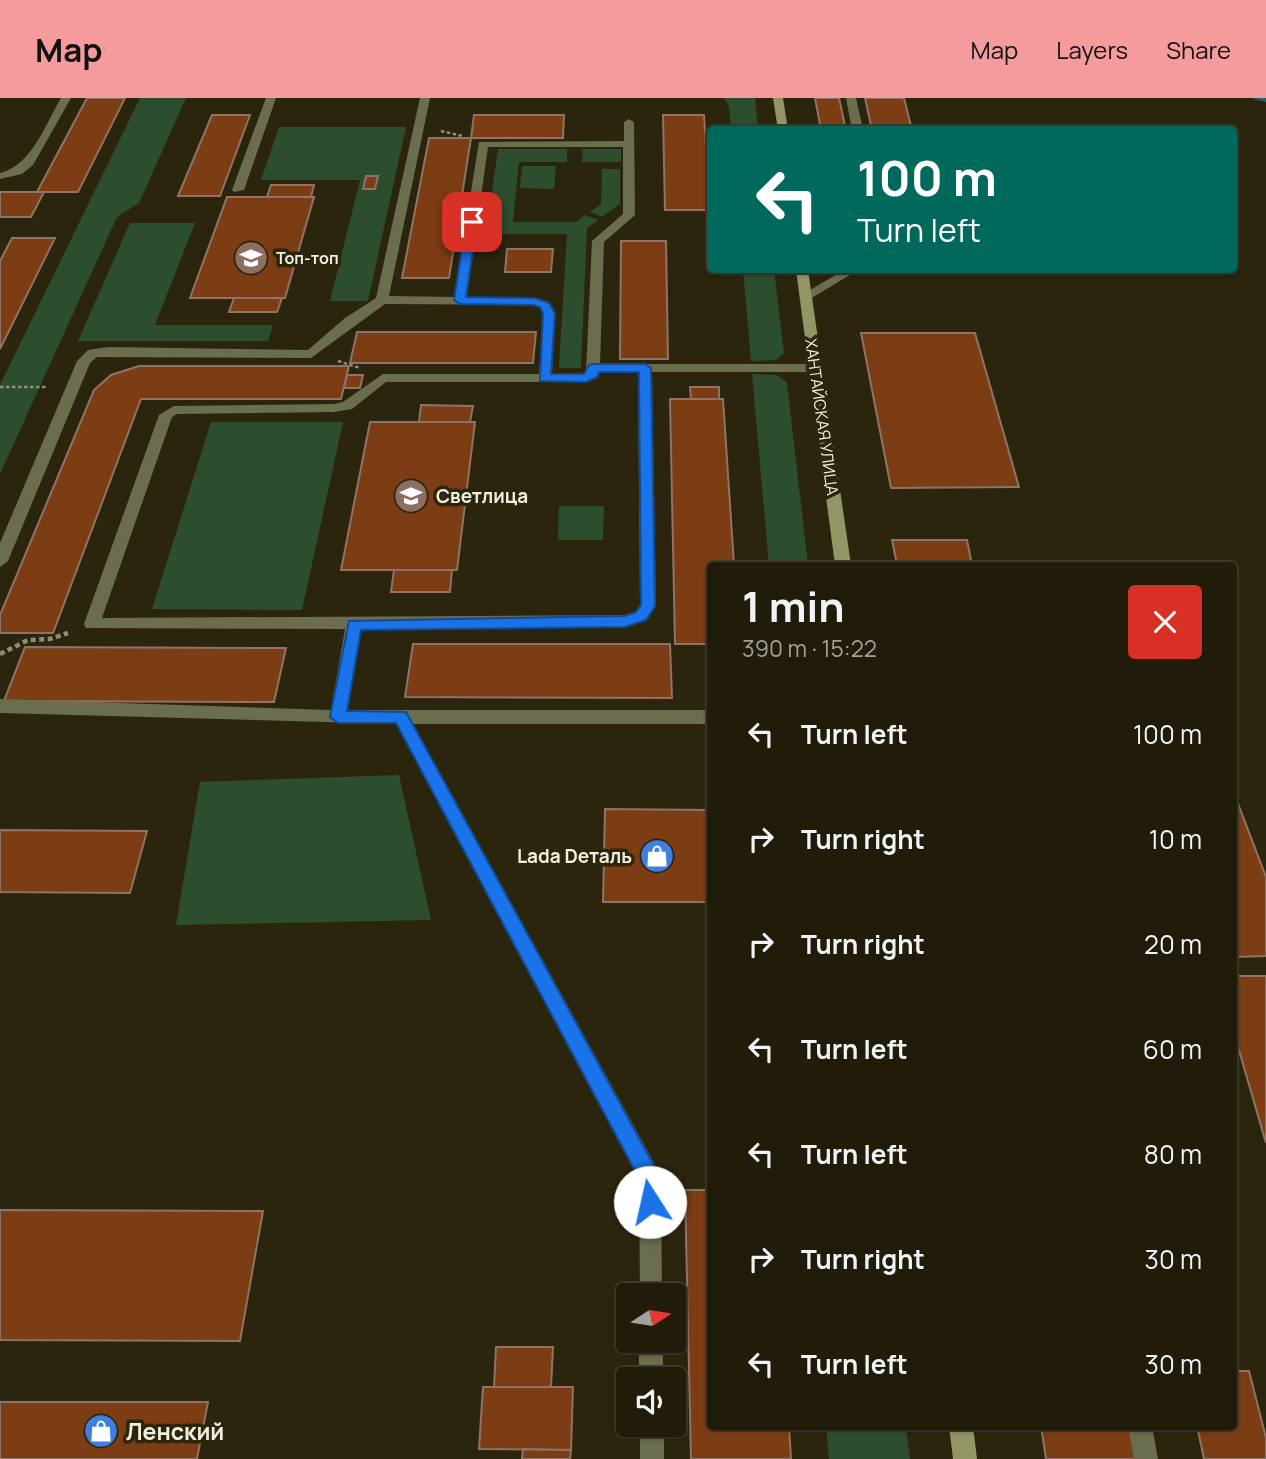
<!DOCTYPE html>
<meta charset="utf-8">
<style>
body{margin:0;font-family:Manrope,sans-serif;background:#292513;color:#f1f3f6;height:100vh;display:flex;flex-direction:column;font-size:26px;white-space:nowrap}
*{box-sizing:border-box;margin:0}
p{font-size:23px;color:#a2a19c}
.icon{flex:none;width:38px;height:38px;fill:none;stroke:currentColor;stroke-width:2;stroke-linecap:round;stroke-linejoin:round}
.map{position:relative;flex:1;overflow:hidden}
.details{position:absolute;left:707px;top:464px;width:530px;height:868px;display:flex;flex-direction:column;background:#211c0a;border-radius:7px;box-shadow:0 2px 5px #0004,0 0 0 2px #3e3a2b}
.details>*{flex:none}
.hud{position:absolute;left:707px;top:28px;width:530px;height:147px;border-radius:7px;box-shadow:0 2px 5px #0004,0 0 0 2px #3e3a2b;background:#00695c;color:#fff;overflow:hidden}
.needle{width:46px;rotate:78deg}
.fabs{position:absolute;left:616px;top:1185px;display:grid;gap:14px}
.fabs a{display:grid;place-items:center;width:70px;height:70px;border-radius:7px;background:#211c0a;box-shadow:0 2px 5px #0004,0 0 0 2px #3e3a2b;font-size:35px}
.pin{position:absolute;display:grid;place-items:center;width:60px;height:60px;color:#fff;margin:-30px;border-radius:14px;box-shadow:0 4px 10px #0006}
.me{position:absolute;width:77px;margin:-38px;rotate:350deg;stroke-linejoin:round;filter:drop-shadow(0 0 5px #0008)}
.turn{display:flex;align-items:center;gap:24px;height:147px;padding:0 35px;font-size:32px}
.turn .icon{width:91px;height:91px;stroke-width:2.5}
.turn b{display:block;font-size:49px;line-height:60px}
.round{display:grid;place-items:center;flex:none;width:74px;height:74px;border-radius:7px;background:#292513}
.overview{display:flex;align-items:center;justify-content:space-between;height:119px;padding:0 35px}
h1{font-size:42px;font-weight:700;line-height:52px}
ul{padding:0;list-style:none}
li{display:flex;align-items:center;gap:21px;height:105px;padding:0 35px}
li div{flex:1}
li b{display:block;font-size:26px}
li em{font-style:normal}
header{display:flex;align-items:center;gap:42px;box-sizing:border-box;height:98px;padding:0 35px;background:#f59b9d;color:#111}
header strong{font-size:33px}
nav{display:flex;gap:38px;margin-inline-start:auto;font-size:24px}
.map>svg:first-child{display:block}
</style>
<header>
<strong>Map</strong>
<nav><a>Map</a><a>Layers</a><a>Share</a></nav>
</header>
<div class="map">
<svg width="1266" height="1361" viewBox="0 0 1266 1361">
<rect width="100%" height="100%" fill="#2c250e"/>
<path fill="#2d4e2e" d="M140,0h46l-47,105 -22,14 -117,257v-89z
M724,0h31l3,31h-27l-2,-23z
M279,29h127l-38,174h-38l30,-121h-99z
M498,51h69v13h-48l-6,60h63l9,-7 13,5 -11,8 -6,140h-22l8,-134h-81z
M583,51h38v13h-39z
M522,68h34l-2,23 -34,-1z
M602,71h18v35l-18,13 -12,-5 11,-8z
M130,125h65l-40,102h118l-5,16h-190z
M743,172h31l10,83 -8,7 -25,1z
M752,276l25,1 10,8 21,182h-39z
M211,324h132l-41,188 -150,-1z
M559,408h45l-1,34h-45z
M399,677l32,145 -255,5 24,-143z
M826,1328h80l4,33h-81z"/>
<g fill="none" stroke-linecap="round" stroke-linejoin="round">
<path fill="#245f67" fill-rule="evenodd" d="M1253,0h13v4l-12,-3z"/>
</g>
<path fill="#7c3d15" stroke="#8d7467" stroke-width="2" d="M87,0h38l-47,94h-41z
M815,0h24l7,32h-25z
M865,0h39l8,32h-40z
M212,17h38l-30,81h-42z
M474,17h90l-1,23h-92z
M663,17h41l6,95h-45z
M429,40h42l-22,140h-47z
M366,78h12l-3,13h-12z
M271,87h43l-3,12h-44z
M0,94h44l-13,25h-31z
M227,99h87l-29,101h-95z
M12,140h43l-55,111v-88z
M621,143h45l2,118h-48z
M507,151h46l-2,23h-46z
M234,200h48l-5,14h-48z
M357,234h179l-3,31h-183z
M861,235h114l44,154 -128,1z
M139,268h210l-8,33h-200l-88,234h-53v-18l94,-225 17,-15z
M347,277h16l-3,13h-16z
M690,289h29v12h-28z
M670,301h53l11,166h-24v79h-35z
M421,307l52,1 -3,16h-51z
M370,324h105l-18,148h-116z
M892,442h75l5,25h-75z
M394,472h58l-2,22h-59z
M413,546h257l2,54 -267,-1z
M25,549l261,1 -12,54 -270,-1z
M1234,695l32,84v79l-32,1z
M605,711l105,1v92h-107z
M0,732l147,1 -17,62 -130,-1z
M1234,878h32v167l-32,-110z
M685,1092h25v236h79l2,33h-100z
M0,1112l263,1 -23,130 -240,-1z
M496,1249h57l-2,40h-57z
M1234,1273h15l17,67v21h-62l-7,-33h37z
M483,1289h90l-2,63 -92,-1z
M0,1304h208l-11,57h-197z
M1041,1328h89l7,33h-91z
M523,1351l48,1 -1,9h-48z"/>
<g fill="none" stroke-linecap="round" stroke-linejoin="round">
<path stroke="#918c79" stroke-width="2.5" stroke-dasharray="3.5 2.5" stroke-linecap="butt" d="M441,33l22,5
M338,263l22,7
M0,289h47"/>
<path stroke="#918c79" stroke-width="4.5" stroke-dasharray="5 3.5" stroke-linecap="butt" d="M0,556l28,-14 22,-1 18,-6"/>
<path fill="#6a6d4e" fill-rule="evenodd" d="M61,0h10l-38,67 -11,9 -22,5v-6c32,-8 45,-48 61,-75z
M266,0h10l-32,92 -10,2 -2,-2z
M420,0h10l-41,198 65,1 25,-155 145,-1v-19l5,-3 5,3 1,93 -31,27 -4,122h216l7,4 -7,4h-164l4,234 -9,14 -22,7 -264,1 -13,82h362v14h-297l245,446 3,8 1,117h-22l-1,-115 -243,-456 -396,-11v-14l331,11 14,-81 -259,-1 -2,-4 75,-209 15,-9 160,-2 9,-2 40,-28h156l4,-61 -3,-6 -7,-2 -148,-1 -74,54 -214,-1 -7,6 -82,198 -8,6v-24l77,-182 11,-11 20,-3 200,3 37,-32 31,-20zM488,49h135v67l-31,27 -6,132 -34,1 3,-61 -6,-11 -15,-5h-67zM600,274h38l2,233 -5,7 -10,3 -523,3 70,-201 5,-3 157,-2 18,-3 34,-27h200l12,-4z
M846,0h10l7,32h-11z
M844,172h14l-48,29 -4,1 -6,-4z
M639,1242h24v39h-24z
M640,1326h24v35h-24z
M1128,1328h24l6,33h-24z"/>
<path fill="#919664" fill-rule="evenodd" d="M773,0h10l5,32h-10z
M796,172h12l43,295h-16z
M949,1328h24l4,33h-24z"/>
</g>
<path fill="#1a73e8" stroke="#114b97" stroke-width="2" d="M472,121l5,3 -11,75 68,1 15,5 6,10 -4,61h33l5,-9 4,-1h52l6,4 4,238 -9,14 -21,7 -264,3 -14,81 59,1 251,459c5,11 5,27 0,38l-7,2 -7,-2 -3,-7v-22l-244,-457h-58l-8,-6 19,-96 276,-5 11,-4 5,-7 -2,-233h-40l-2,5 -11,5 -46,-1 3,-68 -3,-6 -7,-2 -73,-1 -6,-4 12,-78z"/>
<defs>
<g id="school-disc" transform="scale(1.75)"><circle r="9.5" fill="#8d6e63" stroke="#2c250e"/><path d="M0-5L7-2L0 1L-7-2ZM-4 1L0 2.5L4 1V4Q0 6-4 4Z" fill="#fff"/></g>
<g id="shop-disc" transform="scale(1.75)"><circle r="9.5" fill="#3f7fe0" stroke="#2c250e"/><path d="M-5-2.5h2.3a2.7 3.5 0 0 1 5.4 0H5L5.5 6h-11ZM-1.5-2.5h3a1.5 2.3 0 0 0-3 0Z" fill="#fff"/></g>
</defs>
<g fill-rule="evenodd">
<use href="#school-disc" x="251" y="160"/>
<use href="#school-disc" x="411" y="398"/>
<use href="#shop-disc" x="657" y="758"/>
<use href="#shop-disc" x="101" y="1333"/>
</g>
<g text-anchor="middle" dominant-baseline="central" stroke-width="7" stroke-linejoin="round" paint-order="stroke">
<g font-size="16" font-weight="bold" fill="#f2eee0" stroke="#2c250e" text-anchor="start">
<text x="276" y="160">Топ-топ</text>
</g>
<g font-size="16" fill="#f2eee0" stroke="#2c250e">
<text transform="translate(822 319) rotate(82)">ХАНТАЙСКАЯ УЛИЦА</text>
</g>
<g font-size="19" font-weight="bold" fill="#f2eee0" stroke="#2c250e" text-anchor="start">
<text x="436" y="398">Светлица</text>
<text x="632" y="758" text-anchor="end">Lada Dеталь</text>
</g>
<g font-size="23" font-weight="bold" fill="#f2eee0" stroke="#2c250e" text-anchor="start">
<text x="126" y="1333">Ленский</text>
</g>
</g>
</svg>
<div class="fabs">
<a><svg class="needle" viewBox="-14 -14 28 28"><path d="M0-13l5 13h-10z" fill="#e53935"/><path d="M0 13l5-13h-10z" fill="#a2a19c"/></svg></a>
<a><svg class="icon" aria-label="sound" viewBox="0 0 24 24"><path d="M4 9h4l5-4v14l-5-4H4zM17 9q2 3 0 6"/></svg></a>
</div>
<div class="pin" style="left:472px;top:124px;background:#d93025"><svg class="icon" aria-label="arrive" viewBox="0 0 24 24"><path d="M6 21V4h12l-3 4 3 4H6"/></svg></div>
<svg class="me" style="left:650px;top:1104px" viewBox="-20 -20 40 40"><circle r="19" fill="#fff"/><path d="M0-13L10 11 0 6-10 11z" fill="#1a73e8"/></svg>
<div class="hud">
<div class="turn"><svg class="icon" aria-label="left" viewBox="0 0 24 24"><path d="M17 20v-9H6M10 6l-5 5 5 5"/></svg><div><b>100 m</b>Turn left</div></div>
</div>
<section class="details">
<div class="overview"><div><h1>1 min</h1><p>390 m · 15:22</p></div><a class="round" style="background:#d93025;color:#fff"><svg class="icon" aria-label="close" viewBox="0 0 24 24"><path d="M6 6l12 12M18 6L6 18"/></svg></a></div>
<ul>
<li><svg class="icon" aria-label="left" viewBox="0 0 24 24"><path d="M17 20v-9H6M10 6l-5 5 5 5"/></svg><div><b>Turn left</b></div><em>100 m</em></li>
<li><svg class="icon" aria-label="right" viewBox="0 0 24 24"><path d="M7 20v-9h11M14 6l5 5-5 5"/></svg><div><b>Turn right</b></div><em>10 m</em></li>
<li><svg class="icon" aria-label="right" viewBox="0 0 24 24"><path d="M7 20v-9h11M14 6l5 5-5 5"/></svg><div><b>Turn right</b></div><em>20 m</em></li>
<li><svg class="icon" aria-label="left" viewBox="0 0 24 24"><path d="M17 20v-9H6M10 6l-5 5 5 5"/></svg><div><b>Turn left</b></div><em>60 m</em></li>
<li><svg class="icon" aria-label="left" viewBox="0 0 24 24"><path d="M17 20v-9H6M10 6l-5 5 5 5"/></svg><div><b>Turn left</b></div><em>80 m</em></li>
<li><svg class="icon" aria-label="right" viewBox="0 0 24 24"><path d="M7 20v-9h11M14 6l5 5-5 5"/></svg><div><b>Turn right</b></div><em>30 m</em></li>
<li><svg class="icon" aria-label="left" viewBox="0 0 24 24"><path d="M17 20v-9H6M10 6l-5 5 5 5"/></svg><div><b>Turn left</b></div><em>30 m</em></li>
</ul>
</section>
</div>
